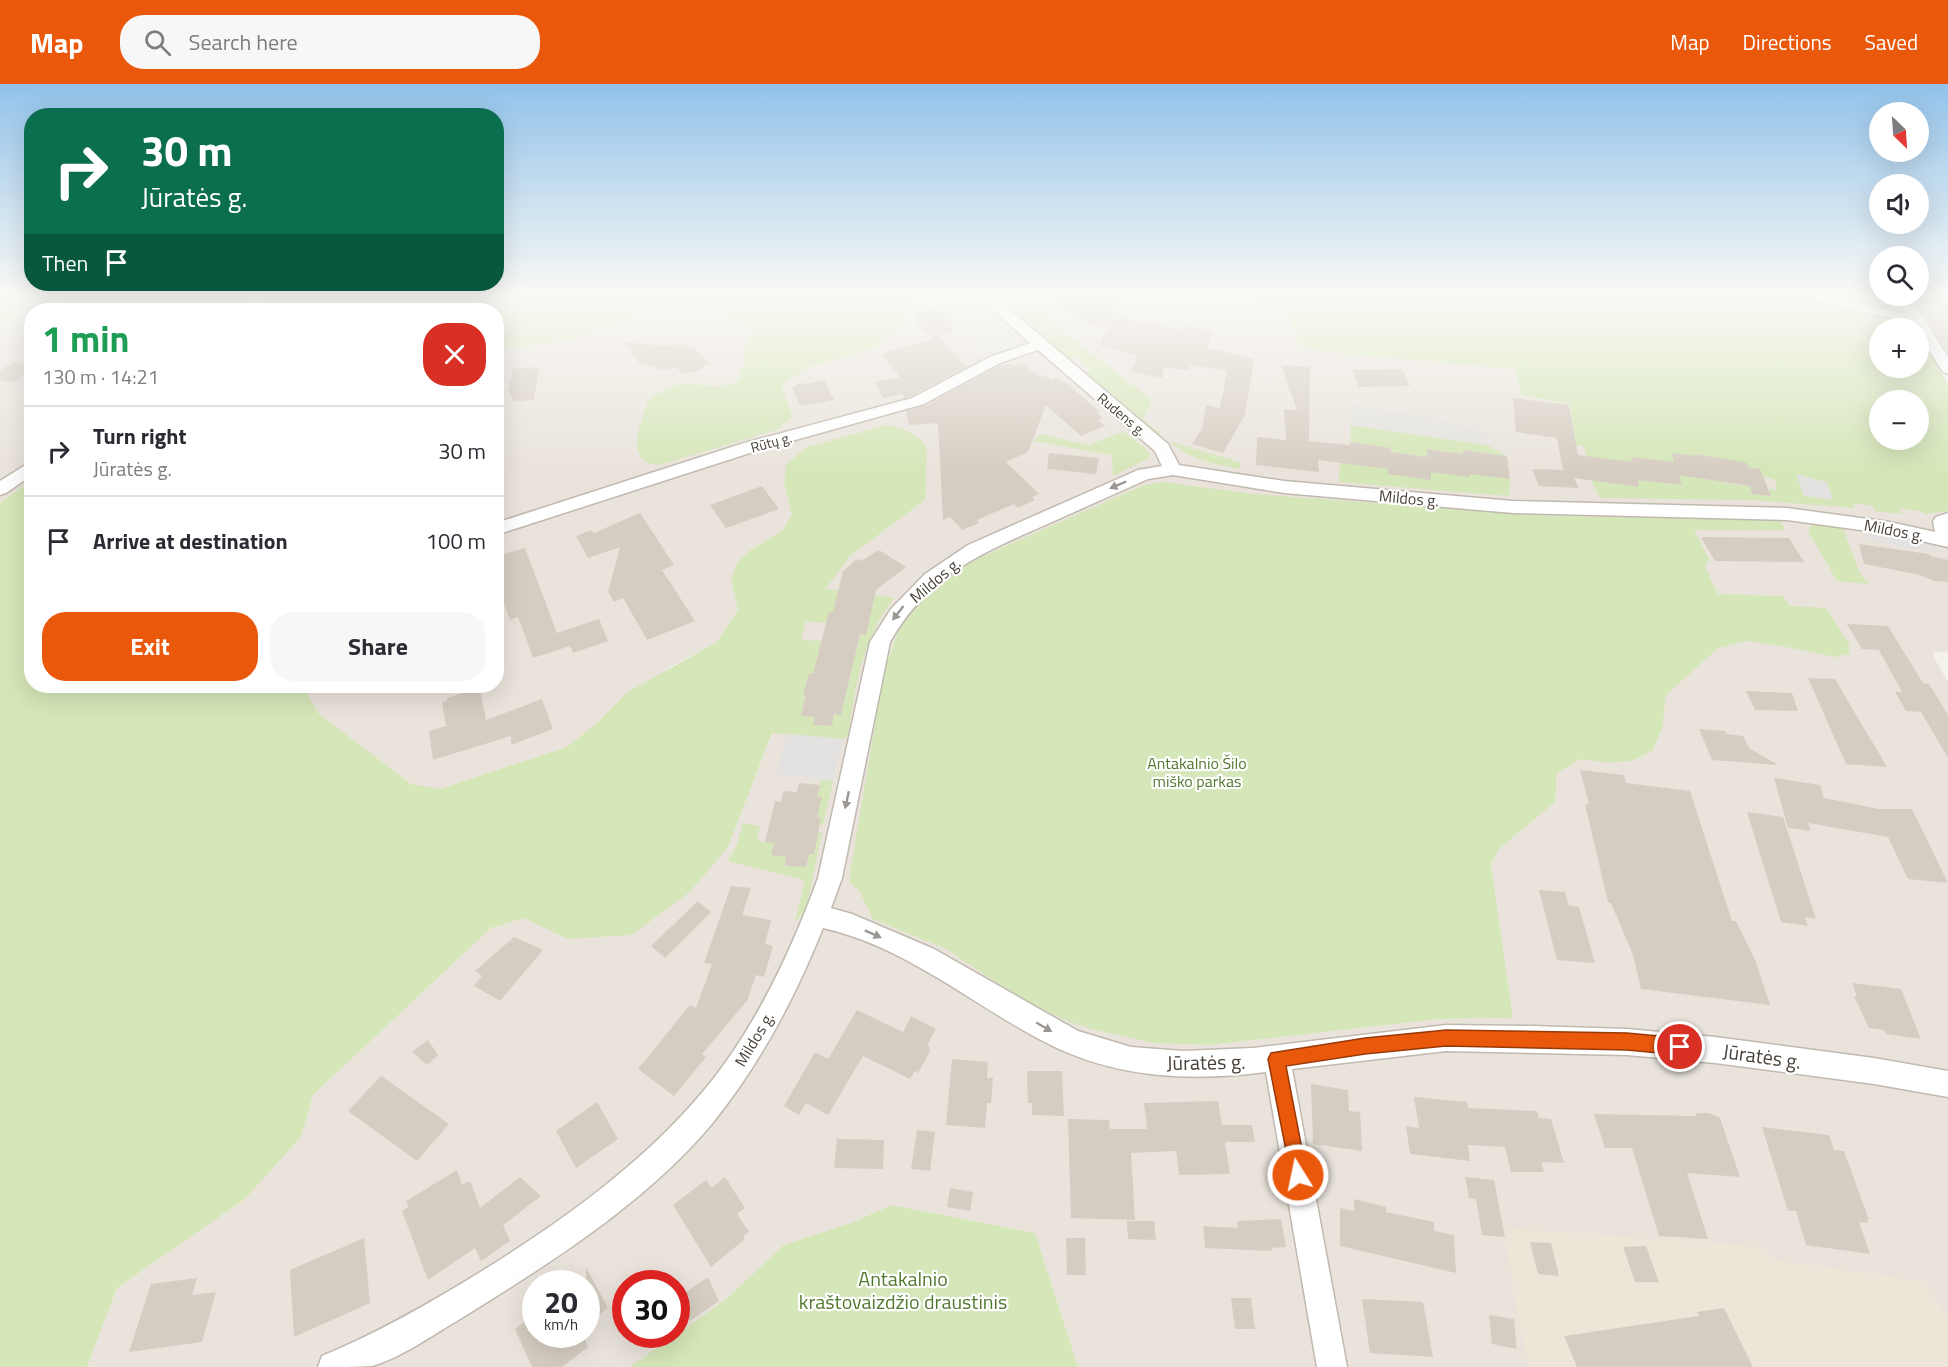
<!DOCTYPE html>
<meta charset="utf-8">
<style>
body{margin:0;font-family:"Titillium Web",sans-serif;background:#f7f7f7;color:#2b2b33;height:100vh;display:flex;flex-direction:column;font-size:22px;white-space:nowrap}
*{box-sizing:border-box;margin:0}
p{font-size:20px;color:#7c7c81}
.icon{flex:none;width:33px;height:33px;fill:none;stroke:currentColor;stroke-width:2;stroke-linecap:round;stroke-linejoin:round}
.map{position:relative;flex:1;overflow:hidden}
.drawer{position:absolute;left:24px;top:219px;width:480px;height:390px;display:flex;flex-direction:column;background:#fff;border-radius:24px;box-shadow:0 6px 24px #0002}
.drawer>*{flex:none}
.banner{position:absolute;left:24px;top:24px;width:480px;height:183px;border-radius:24px;box-shadow:0 6px 24px #0002;background:#0b6e4f;color:#fff;overflow:hidden}
.needle{width:39px;rotate:155deg}
.tools{position:absolute;left:1869px;top:18px;display:grid;gap:12px}
.tools a{display:grid;place-items:center;width:60px;height:60px;border-radius:50%;background:#fff;box-shadow:0 6px 24px #0002;font-size:30px}
.speed{position:absolute;left:522px;top:1186px;display:flex;gap:12px;font-size:30px;font-weight:700;text-align:center}
.speed>*{display:grid;place-content:center;width:78px;height:78px;border-radius:50%;background:#fff;box-shadow:0 6px 24px #0002;line-height:1}
.speed small{font-size:15px;font-weight:400}
.speed .limit{border:9px solid #d22;background:#fff;color:#111}
.pin{position:absolute;display:grid;place-items:center;width:51px;height:51px;color:#fff;margin:-26px;border:3px solid #fff;border-radius:50%;box-shadow:0 2px 6px #0007}
.me{position:absolute;width:66px;margin:-33px;rotate:350deg;stroke-linejoin:round;filter:drop-shadow(0 0 4px #0008)}
.turn{display:flex;align-items:center;gap:21px;height:126px;padding:0 18px;font-size:27px}
.turn .icon{width:78px;height:78px;stroke-width:2.5}
.turn b{display:block;font-size:42px;line-height:51px}
.then{display:flex;align-items:center;height:57px;padding:0 18px;background:#0003;gap:12px;font-size:22px}
.round{display:grid;place-items:center;flex:none;width:63px;height:63px;border-radius:24px;background:#f7f7f7}
.overview{display:flex;align-items:center;justify-content:space-between;height:102px;padding:0 18px}
h1{font-size:36px;font-weight:700;line-height:45px;color:#1e9e55}
.primary-button{display:flex;gap:12px;margin-top:auto;padding:12px 18px}
.primary-button a{flex:1;height:69px;border-radius:24px;background:#ea580c;color:#fff;font-size:24px;font-weight:700;line-height:69px;text-align:center}
.primary-button a+a{background:#f7f7f7;color:#2b2b33}
ul{padding:0;list-style:none}
li{display:flex;align-items:center;gap:18px;height:90px;padding:0 18px;border-top:2px solid #e1e1e2}
li div{flex:1}
li b{display:block;font-size:22px}
li em{font-style:normal}
header{display:flex;align-items:center;gap:36px;box-sizing:border-box;height:84px;padding:0 30px;background:#ea580c;color:#fff}
header strong{font-size:28px}
nav{display:flex;gap:33px;margin-inline-start:auto;font-size:21px}
.search{width:420px;height:54px;background:#f7f7f7;display:flex;align-items:center;gap:15px;box-sizing:border-box;padding:0 21px;border-radius:24px;color:#7c7c81;font-size:22px}
.map>svg:first-child{display:block}
</style>
<header>
<strong>Map</strong>
<div class="search"><svg class="icon" aria-label="search" viewBox="0 0 24 24"><circle cx="10" cy="10" r="6"/><path d="M15 15l6 6"/></svg>Search here</div>
<nav><a>Map</a><a>Directions</a><a>Saved</a></nav>
</header>
<div class="map">
<svg width="1948" height="1283" viewBox="0 0 1948 1283">
<rect width="100%" height="100%" fill="#f5f2ec"/>
<path fill="#e9e3db" fill-rule="evenodd" d="M62,209h226l-24,17h-232l-1,170 -31,23v-179z
M914,209h269l9,8 17,2 24,-2 53,8 13,37 36,7 180,16 6,26 41,6 339,100 47,7v145l-14,-2 -1,5 15,26v685h-870l-43,-134 -143,-28 -41,18 -125,80 -92,64h-547l30,-79 128,-89 56,-62 12,-42 178,-167 33,-10 73,19h15l78,-45 38,-46 50,-127 30,-105 18,-27 24,-31 75,-56 -141,-17 8,31 -9,16 -34,21 -18,29 7,30 -21,32 -47,25 -103,80 -127,42 -29,-5 -93,-71 -15,-27h193l1,-338 53,-4 21,-5 70,-25 70,-2 29,9 12,11 -8,19v13l-7,18 -9,5 -41,-4 89,47 17,-13 -11,-31 11,-12 83,-27 40,-51zM1712,510l71,2 7,10 48,23 11,15 -63,3 -39,-6 -29,7 -53,47 -3,34 -10,22 -20,10 -23,2 -28,-4 -24,14 -2,29 -56,47 -8,15 22,154 -74,1 -229,26 -57,-2 -57,-13 -54,-21 -96,-60zM536,1200h50v51h-50zM626,1200h50v51h-50z
M1784,209h95l1,3h15l20,32z"/>
<path fill="#ede5d7" d="M1507,1144l259,19 4,12 153,22 25,38v48h-420l-23,-126h5z"/>
<path fill="#d5e6b8" fill-rule="evenodd" d="M0,209h62l-62,31z
M288,209h626l2,2c-7,12 -13,32 -24,41 -31,27 -82,19 -110,50l11,31 -17,13 -117,35c-37,-4 -18,-40 -11,-64 7,-5 15,-12 24,-15 22,-7 45,6 65,-4l7,-18v-13l8,-19 -12,-11 -29,-9 -70,2 -70,25 -21,5 -53,4 -1,-38h-232z
M1183,209h601l128,35h-32v40h38l1,-34 29,50v127l-23,3 -4,-3 -22,-3 3,6 -27,-3 -2,-5 -20,-3 2,5 -102,-8 -153,-2 -9,-18 48,7 -1,-7 43,5 -2,-10 42,4 1,4 28,3 2,8 19,2 -2,-7 9,1 -4,-11 -11,-2 -3,-8 -12,-2 -1,-4 -30,-2 -1,-4 -18,-3v4l-26,-5 2,9 -43,-5 1,5 -45,-4 -4,-12 -7,-1 -6,-41 -49,-9 -6,-26 -180,-16 -36,-7 -13,-37c-17,-2 -35,-7 -53,-8 -19,-1 -34,6 -50,-8zM1880,316h38v40h-38z
M1038,223l22,17 4,8 88,68 -9,19 17,14 -1,2 -76,-60 6,-6 -14,-13 -7,4 -50,-43z
M886,341c19,3 29,8 41,22l-2,53 -75,56 -32,43 8,-10 68,9c-33,43 -38,87 -46,138l-5,3 -71,-6 -44,114 -38,45 -59,43 -63,4 -44,-21 -33,10 -178,167 -12,42 -56,62 -128,89 -30,79h-87v-864l31,-23 1,206h271l15,27 93,71 29,5 127,-42 30,-24 31,-31 89,-50 21,-32 -7,-30 6,-17 12,-12 34,-21 9,-16 -8,-31 2,-18 21,-18zM829,528h4l32,23 -5,-1 -3,16 -4,-1 -5,20h4l-11,46 -7,-1 -3,12 -18,-1 2,-8 -14,-2 5,-20h-3l6,-21h4l9,-33 -21,-1 5,-19 20,2z
M1351,341l136,20 20,11 -43,-6 -1,4 -36,-5v8l-36,-5v-4l-41,-6z
M1123,347l22,17 6,9 -38,19 -1,-21 -78,-14 6,-7 49,11z
M1169,357l72,22 -2,6c-26,-5 -50,-10 -70,-28z
M1340,377l48,8v5l43,-2 39,5v-4l40,6 -1,17 -170,-14z
M1162,398l92,12 296,22 228,3 8,11h-92l15,29 -4,8 13,27 65,2 7,10 36,2 23,36v10l-14,3 -49,-10 -39,-6 -29,7 -52,47 -4,34 -10,22 -20,10 -23,2 -28,-4 -24,14 -2,29 -56,47 -8,15 22,154 -74,1 -229,26 -57,-2 -58,-13 -27,-9 -26,-12 -49,-29 -47,-31 -73,-30 -14,-29 -9,-7v-10l34,-201 14,-40 7,-13 24,-27 30,-23 22,-12 161,-71z
M1811,440l32,4 17,46 10,10 -33,-3 -29,-50z
M821,696l12,1 -10,45 -3,-1 1,-7 -4,-1 4,-20h-4z
M743,739l17,3 -3,15 17,2 -3,12 15,2 -1,9 21,1 3,-13h5l4,-22 4,1 -16,76 -11,13 10,-42 -77,-19 8,-14z
M892,1121l143,28 43,134h-448l94,-66 60,-56 67,-22z"/>
<path fill="#e4e2e0" d="M972,219l8,2 44,38 -40,15 -14,-18 13,-4 2,-3 -21,-20 -10,1 -4,-4z
M1352,321l87,14 48,14v12l-136,-20z
M1796,390l31,8 6,18 -29,-4z
M1865,447l71,13 4,10 -73,-14z
M787,650l56,5 -10,41 -57,-5z"/>
<path fill="#d6cdc2" d="M1042,209h92l-23,15 10,3 -5,6 67,13 1,-4 28,5 -4,17 46,11 -9,56 -22,38 -31,-9 10,-15 4,-24 14,3 7,-37 -37,-6 -1,5 -26,-3v11l-32,-6 7,-16 -39,-11 12,-23 -12,7 -38,-22 3,-2z
M1918,209h30v60l-36,-57h6z
M937,224l18,18 -4,1 4,4 -16,6 28,30 -56,29 -7,2 -1,-4 -20,4 -8,-16 25,-5 -19,-23 51,-15 -18,-19 4,-1 -4,-4z
M625,258l41,4 14,-2 14,3 16,17 -8,3 -1,3 -18,4 -7,-7 -10,3 -8,-1 -3,-3 -15,-2z
M13,278l19,4v4l-20,13 -12,-3v-9z
M1022,279l18,14 5,-2 7,5 5,-2 6,5 2,-1 35,30 -3,1 6,5 -5,2 7,6 -24,10 -35,-31 -18,47 -22,10 33,32 -7,3 3,3 -17,8 -4,-4 -37,16 2,3 -17,7 -12,-13 -7,3 -5,-97 -29,2 -3,-14 19,-5 73,-40 12,-2 4,3z
M1281,281l29,2 -1,74 41,4v-3l41,6v4l36,5v-8l36,5v-4l44,6 3,23 -40,-5v3l-39,-5v8l-43,-6v-5l-70,-9 1,12 -63,-7 1,-28 29,3 -2,-31 13,1z
M532,283v2h7l-5,31 -20,1 -6,-10 5,-22z
M1402,285l8,17 -51,1 -7,-17z
M824,296l10,20 -34,6 -8,-18 8,-5 7,1z
M1513,314l56,7 9,50 54,7 -1,-5 43,5 -2,-9 26,3 -1,-2 50,9 1,4 12,2 11,27 -19,-2 -2,-8 -71,-11 3,10 -44,-5 1,7 -65,-9 5,10 -40,-2 -7,-17 31,1 -6,-32 -41,-6z
M1049,369l50,5 -3,16 -49,-5z
M762,402l17,23 -53,19 -16,-23z
M640,429l34,52 -12,5 33,51 -48,19 -24,-42 -9,4 -6,-10 12,-45 -32,11 -12,-22 15,-6 3,3z
M1701,453l88,1 15,24 -89,-1z
M1859,460l70,10 1,2 18,4v22l-14,-1 -14,-6 -56,-11z
M525,464l32,85 42,-14 9,22 -35,12 -3,-7 -37,12 -15,-41 -8,3 -14,-39v-25z
M879,466l27,17 -30,23 -10,45 -6,-1 -19,81 -7,-1 -2,12 -19,-1 2,-8 -14,-1 5,-21h-3l6,-22 4,1 16,-62h4l10,-41 14,-12 4,2z
M1847,540l41,2 35,57 6,1 19,31v43l-27,-46 -15,-1 -11,-19h7l-23,-42 -17,-1z
M1808,594l27,1 52,88 -41,-3z
M480,604l6,32 56,-21 11,30 -42,16v-9l-78,24 -4,-29 17,-5 -4,-24 5,-1v-3z
M1746,607l46,2 6,18 -43,-1z
M1699,645l26,2 1,3 17,2 6,12 29,17 -66,-5z
M1580,686l44,5 2,8 64,8 42,130h4l20,41 14,43 -129,-16 -8,-34 -22,-52 -3,-1 -23,-98h4z
M1774,694l46,7 4,13 55,11h33l36,74 -40,-4 -20,-42 -80,-14 3,8 -23,-3z
M799,699l21,2 -3,12h5l-5,20 4,1 -7,36h-5l-3,13 -21,-1 1,-9 -15,-2 3,-12 -9,-1 10,-41 6,1 2,-11 14,1z
M1747,728l36,5 33,102 -11,-2 3,9 -27,-4z
M731,802l20,2 -9,27 29,5 -6,24 8,2 -9,31 -8,-2 -9,26 -45,53 4,3 -32,39 -36,-27 52,-64 6,3 16,-44 -8,-1z
M1539,806l26,2 4,14 10,1 16,56 -38,-3z
M698,817l13,11 -46,46 -14,-12z
M514,853l29,13 -43,51 -26,-15 8,-10 -7,-5z
M1852,899l49,6 20,50 -35,-5 -2,-4 -15,-2 -15,-32h3z
M857,926l46,22 8,-16 25,13 -8,15 2,7 -12,22 -3,-2 -5,8 -47,-23 -35,59 -22,-12 -7,12 -15,-9 31,-54 13,7z
M428,956l10,15 -11,10 -15,-13z
M952,975l36,3 -1,16h6l-2,25h-4l-2,25 -39,-3z
M1027,987h35l2,45 -32,-1v-12h-4z
M381,992l68,48 -32,37 -69,-50z
M1311,1000l37,6 1,21 11,1 2,39 -49,-7z
M1414,1013l53,5 1,6 69,3 2,7 12,1 13,44 -23,-1 3,10h-33l-6,-25 -37,-2 2,16 -60,-7 -4,-28 13,2z
M1218,1017l4,24h30l3,17h-30l5,32 -51,1 -3,-24 -45,2 4,67 -64,-2 -3,-99 41,1 1,9h37l-3,-26z
M597,1018l21,37 -42,29 -20,-37z
M1698,1029h11l11,5 20,59 -53,-4 21,66 -49,-3 -27,-88h-27l-11,-34 100,2z
M1762,1043l67,8 5,15 10,1 25,69 -2,-1 1,4 -9,-1 11,32 -64,-9 -10,-34h-8z
M917,1046l18,2 -5,39 -19,-2z
M837,1055l47,1 -1,29 -49,-1z
M457,1086l5,15 8,-4 10,27 40,-31 21,19 -38,29 7,16 -29,20 -6,-13 -47,32 -26,-69 7,-4 -3,-6z
M725,1093l20,31 -8,6 12,18 -6,4 2,3 -34,28 -38,-62 33,-25 6,8z
M1465,1093l29,3 11,57 -23,-2 -6,-36 -7,-1z
M950,1104l23,4 -3,19 -23,-4z
M1354,1115l32,8v5l48,10v9l20,4 2,38 -116,-27v-38l14,3z
M1281,1135l5,28 -15,1 1,3 -67,-3 -2,-22 35,2 -1,-7z
M1127,1137h27l2,19 -28,-1z
M364,1154l6,65 -76,34 -4,-67z
M1066,1154h19l1,37h-19z
M1530,1158l21,1 8,33 -21,-2z
M1646,1162l13,36h-24l-12,-35z
M586,1183l22,41 -22,16z
M708,1193l11,24 -29,20 -10,-25z
M197,1194l-5,17 24,-3 -14,50 -73,10 22,-68z
M1231,1214h20l4,31h-20z
M1362,1215l61,3 10,55 -63,-4z
M1724,1224l29,59h-176l-13,-31 135,-20 -2,-4z
M536,1229v22h47l5,12 -26,20h-30l-17,-38z
M1489,1231l25,4 3,30 -25,-5z"/>
<g fill="none" stroke-linecap="round" stroke-linejoin="round">
<g stroke="#c0b9af" stroke-width="3">
<path id="street" d="M257,209h17l-22,17h-16z
M974,209h16l178,151 11,21 105,16 229,20 274,7 103,14 45,10 -2,-11 3,-4 12,-4v34l-58,-13 -103,-14 -274,-7 -229,-20 -111,-18 -25,4c-35,16 -70,31 -105,47 -66,29 -116,51 -153,116l-48,236 -11,30 21,6 82,35 144,82 53,16 52,4 70,-3 193,-23 86,1 95,3 88,8 159,21 74,13v26l-74,-13 -159,-21 -88,-8 -181,-4 -154,18 55,298h-30l-51,-295c-78,10 -155,6 -225,-32 -72,-38 -137,-94 -218,-112 -28,70 -64,138 -112,197 -68,80 -162,139 -251,194 -26,15 -59,39 -88,47 -16,1 -38,1 -54,1l4,-11c56,-23 108,-53 160,-85 85,-53 169,-113 232,-193 46,-60 78,-129 104,-200l52,-236 21,-33 34,-35 43,-29 170,-75 24,-4 -7,-15 -117,-101 -38,13 -76,41 -168,47 -260,84v-12l248,-80 168,-45 78,-41 40,-14z
M1799,209h25l82,21 -11,-18h14l39,61v17l-5,-2 -25,-38v-6h-3l-3,-4 -111,-28z
M32,377v14l-26,18 -6,2v-14z"/>
</g>
<use href="#street" fill="#fff" fill-rule="evenodd"/>
</g>
<defs><path id="oneway-solid" d="M-6-.8H1V-3.2L6.5 0L1 3.2V.8H-6Z" transform="scale(1.5)"/></defs>
<g fill="#9b9793">
<use href="#oneway-solid" transform="translate(1118 401) rotate(157)"/>
<use href="#oneway-solid" transform="translate(898 529) rotate(128)"/>
<use href="#oneway-solid" transform="translate(847 716) rotate(102)"/>
<use href="#oneway-solid" transform="translate(873 850) rotate(24)"/>
<use href="#oneway-solid" transform="translate(1044 943) rotate(30)"/>
</g>
<linearGradient id="sky" x2="0" y2="1"><stop stop-color="#91c2ea"/><stop offset="0.54" stop-color="#faf9f6"/><stop offset="1" stop-color="#faf9f6" stop-opacity="0"/></linearGradient>
<rect width="1948" height="389" fill="url(#sky)"/>
<path fill="#ea580c" stroke="#983908" stroke-width="1.5" d="M1446,946l181,3 53,5 6,3 2,6 -2,5 -6,3 -53,-5 -181,-4 -81,8 -79,12 21,109 -3,6 -6,3 -6,-3 -24,-122 3,-6 94,-15z"/>
<g text-anchor="middle" dominant-baseline="central" stroke-width="4.5" stroke-linejoin="round" paint-order="stroke">
<g font-size="14" fill="#49423a" stroke="#fff">
<text transform="translate(1122 330) rotate(40)">Rudens g.</text>
<text transform="translate(771 358) rotate(-15)">Rūtų g.</text>
</g>
<g font-size="16" fill="#49423a" stroke="#fff">
<text transform="translate(1409 414) rotate(5)">Mildos g.</text>
<text transform="translate(1894 446) rotate(11)">Mildos g.</text>
<text transform="translate(935 496) rotate(-40)">Mildos g.</text>
<text transform="translate(754 955) rotate(-59)">Mildos g.</text>
</g>
<g font-size="16" fill="#527930" stroke="#fff">
<text x="1197" y="679">Antakalnio Šilo<tspan x="1197" dy="18">miško parkas</tspan></text>
</g>
<g font-size="20" fill="#49423a" stroke="#fff">
<text transform="translate(1762 972) rotate(8)">Jūratės g.</text>
<text transform="translate(1206 978) rotate(-1)">Jūratės g.</text>
</g>
<g font-size="20" fill="#527930" stroke="#fff">
<text x="903" y="1194">Antakalnio<tspan x="903" dy="23">kraštovaizdžio draustinis</tspan></text>
</g>
</g>
</svg>
<div class="tools">
<a><svg class="needle" viewBox="-14 -14 28 28"><path d="M0-13l5 13h-10z" fill="#e53935"/><path d="M0 13l5-13h-10z" fill="#7c7c81"/></svg></a>
<a><svg class="icon" aria-label="sound" viewBox="0 0 24 24"><path d="M4 9h4l5-4v14l-5-4H4zM17 9q2 3 0 6"/></svg></a>
<a><svg class="icon" aria-label="search" viewBox="0 0 24 24"><circle cx="10" cy="10" r="6"/><path d="M15 15l6 6"/></svg></a>
<a>+</a>
<a>−</a>
</div>
<div class="speed"><div>20<small>km/h</small></div><div class="limit">30</div></div>
<div class="pin" style="left:1680px;top:963px;background:#d93025"><svg class="icon" aria-label="arrive" viewBox="0 0 24 24"><path d="M6 21V4h12l-3 4 3 4H6"/></svg></div>
<svg class="me" style="left:1298px;top:1091px" viewBox="-20 -20 40 40"><circle r="17" fill="#ea580c" stroke="#fff" stroke-width="3"/><path d="M0-11L8 9 0 5-8 9z" fill="#fff"/></svg>
<div class="banner">
<div class="turn"><svg class="icon" aria-label="right" viewBox="0 0 24 24"><path d="M7 20v-9h11M14 6l5 5-5 5"/></svg><div><b>30 m</b>Jūratės g.</div></div>
<div class="then">Then<svg class="icon" aria-label="arrive" viewBox="0 0 24 24"><path d="M6 21V4h12l-3 4 3 4H6"/></svg></div>
</div>
<section class="drawer">
<div class="overview"><div><h1>1 min</h1><p>130 m · 14:21</p></div><a class="round" style="background:#d93025;color:#fff"><svg class="icon" aria-label="close" viewBox="0 0 24 24"><path d="M6 6l12 12M18 6L6 18"/></svg></a></div>
<ul>
<li><svg class="icon" aria-label="right" viewBox="0 0 24 24"><path d="M7 20v-9h11M14 6l5 5-5 5"/></svg><div><b>Turn right</b><p>Jūratės g.</p></div><em>30 m</em></li>
<li><svg class="icon" aria-label="arrive" viewBox="0 0 24 24"><path d="M6 21V4h12l-3 4 3 4H6"/></svg><div><b>Arrive at destination</b></div><em>100 m</em></li>
</ul>
<div class="primary-button"><a>Exit</a><a>Share</a></div>
</section>
</div>
